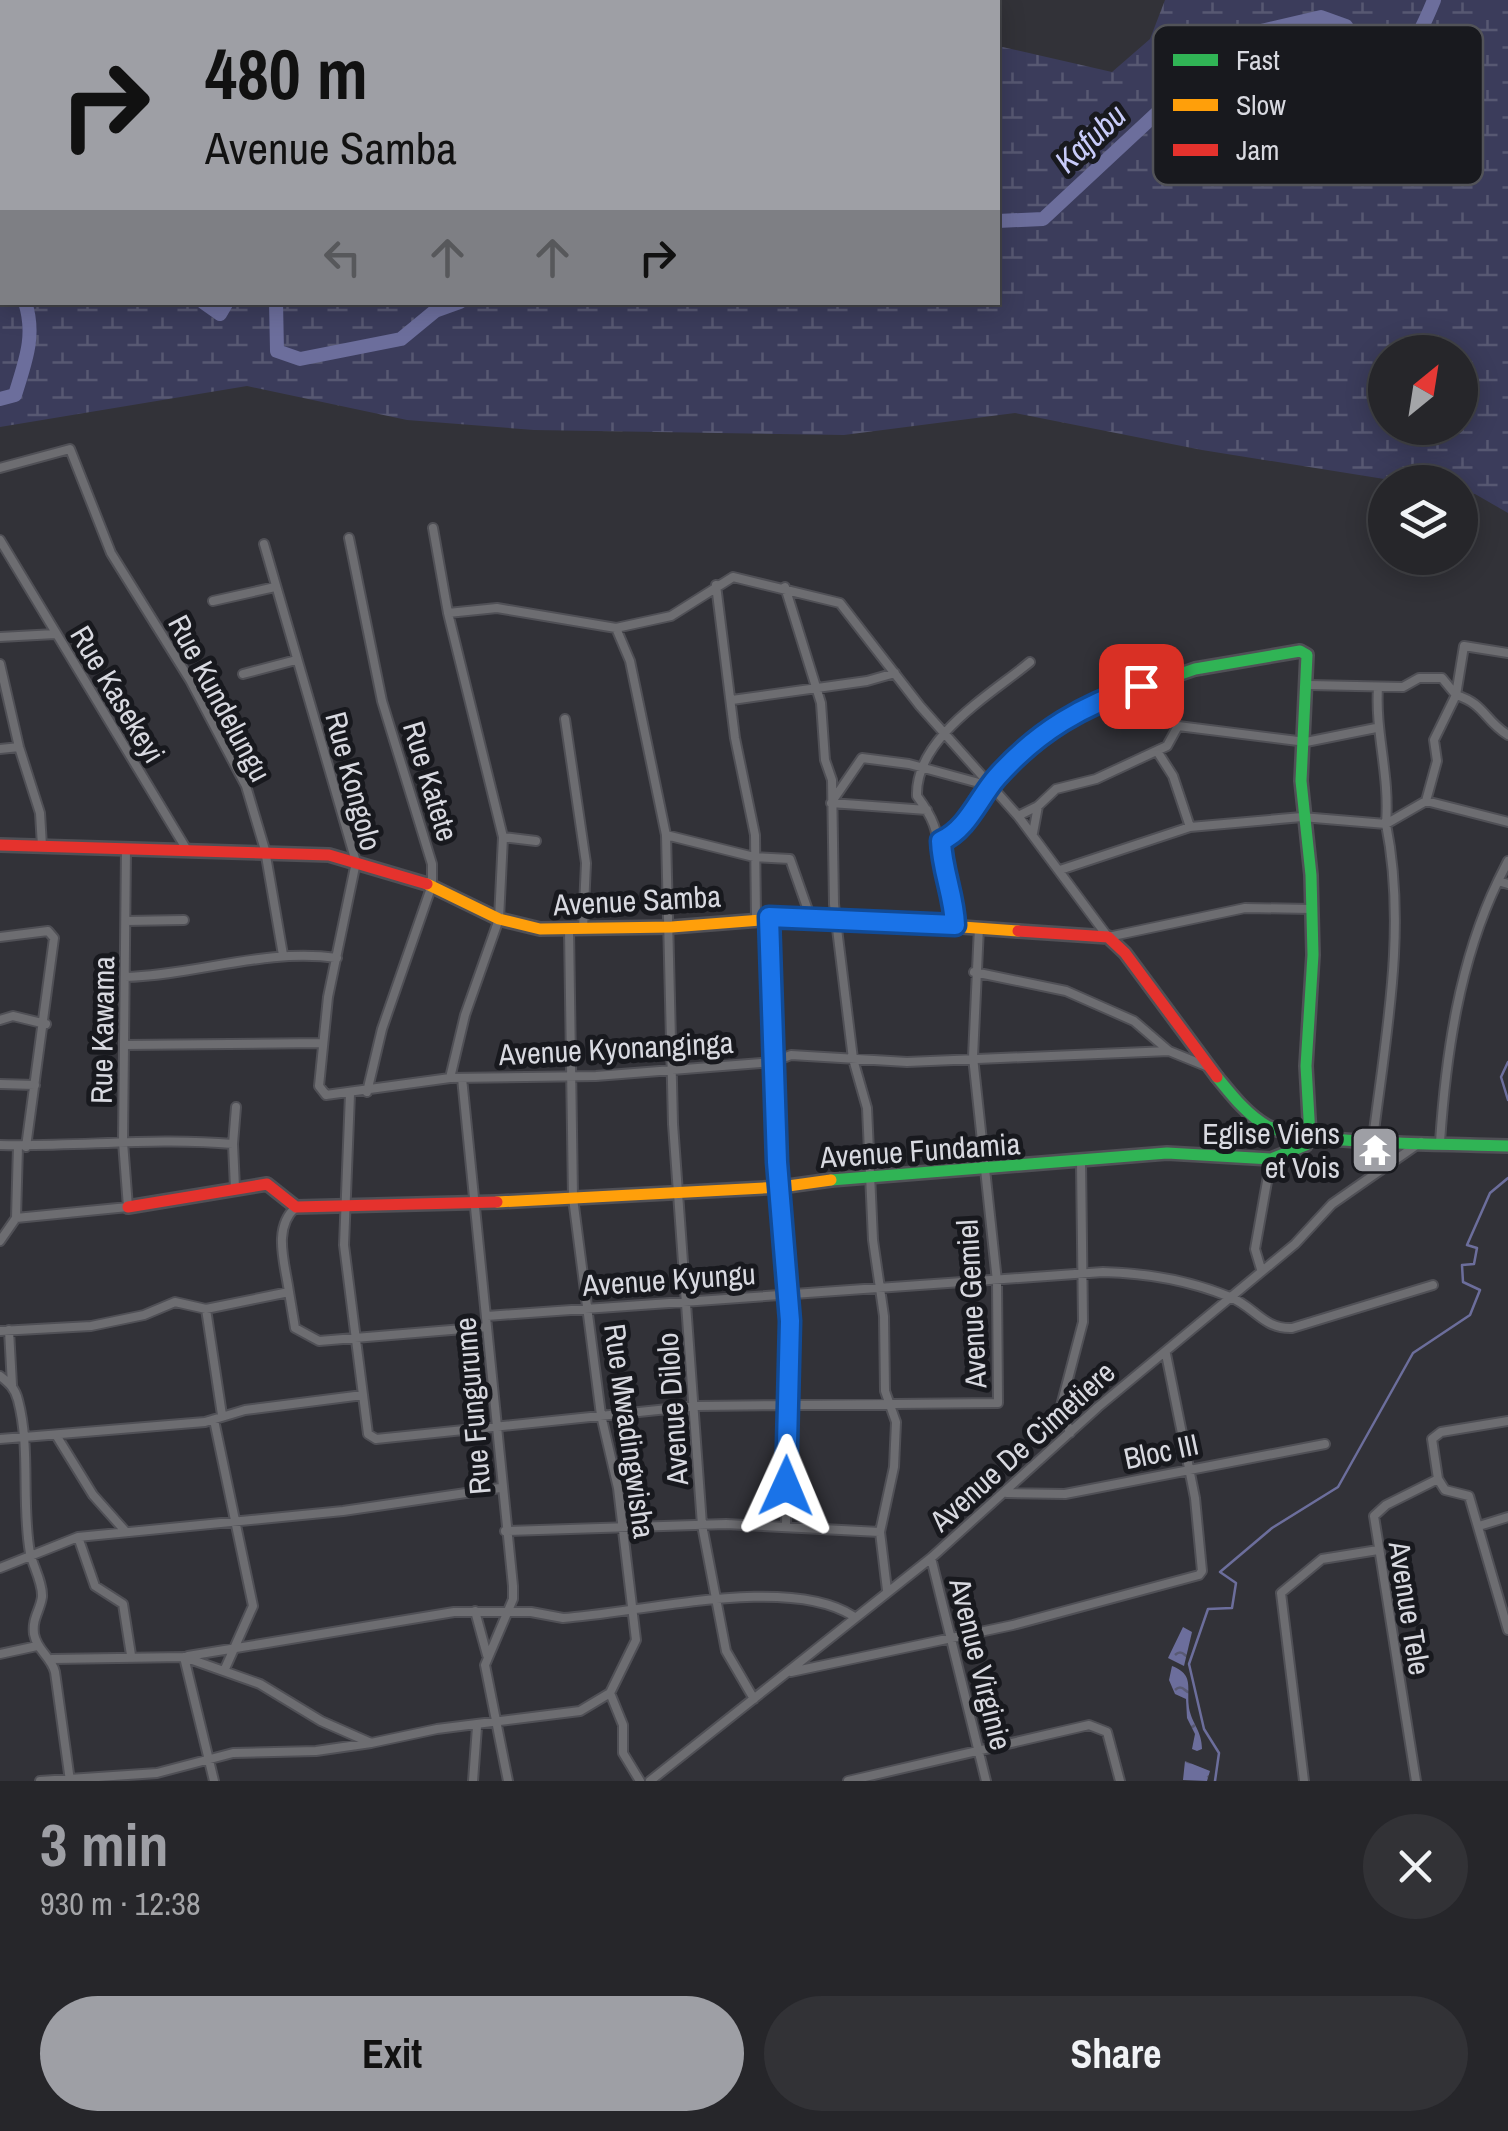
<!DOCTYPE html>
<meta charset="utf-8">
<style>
body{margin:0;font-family:"Archivo Narrow",sans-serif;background:#323236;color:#f1f3f6;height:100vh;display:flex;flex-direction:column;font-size:38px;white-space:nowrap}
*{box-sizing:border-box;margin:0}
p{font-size:32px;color:#a4a5a8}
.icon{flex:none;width:55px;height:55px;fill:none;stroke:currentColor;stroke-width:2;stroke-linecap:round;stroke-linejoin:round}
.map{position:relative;height:1781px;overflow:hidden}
.sheet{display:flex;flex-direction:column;background:#26262a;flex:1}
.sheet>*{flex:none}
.top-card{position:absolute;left:0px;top:0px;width:1000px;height:305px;box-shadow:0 5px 25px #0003,0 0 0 2px #424347;background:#9e9fa5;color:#111;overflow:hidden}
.needle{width:65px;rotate:30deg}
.buttons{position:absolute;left:1368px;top:335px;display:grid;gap:20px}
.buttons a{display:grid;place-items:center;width:110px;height:110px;border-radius:50%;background:#26262a;box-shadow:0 5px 25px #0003,0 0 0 2px #424347;font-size:50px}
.pin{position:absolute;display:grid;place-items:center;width:85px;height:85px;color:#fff;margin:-42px;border-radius:20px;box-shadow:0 5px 15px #0006}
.me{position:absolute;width:110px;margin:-55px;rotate:1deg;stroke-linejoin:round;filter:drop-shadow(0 0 8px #0008)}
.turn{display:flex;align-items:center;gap:35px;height:210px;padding:0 40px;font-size:45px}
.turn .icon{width:130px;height:130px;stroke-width:2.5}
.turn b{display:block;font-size:70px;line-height:85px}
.lanes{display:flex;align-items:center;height:95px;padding:0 40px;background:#0003;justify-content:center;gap:50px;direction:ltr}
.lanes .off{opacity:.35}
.round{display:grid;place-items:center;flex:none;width:105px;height:105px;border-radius:52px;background:#323236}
.summary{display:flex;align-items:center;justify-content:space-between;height:170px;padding:0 40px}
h1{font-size:60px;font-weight:700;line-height:75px;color:#9e9fa5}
.primary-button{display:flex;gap:20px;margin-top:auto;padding:20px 40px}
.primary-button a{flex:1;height:115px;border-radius:60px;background:#9e9fa5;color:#111;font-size:40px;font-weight:700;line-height:115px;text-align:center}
.primary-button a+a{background:#323236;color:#f1f3f6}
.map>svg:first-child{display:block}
</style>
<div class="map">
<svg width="1508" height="1781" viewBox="0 0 1508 1781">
<defs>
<pattern id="wetland-marsh" width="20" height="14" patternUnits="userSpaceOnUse" patternTransform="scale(2.5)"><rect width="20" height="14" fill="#3b3c5b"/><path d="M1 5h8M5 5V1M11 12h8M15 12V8" fill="none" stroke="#575872"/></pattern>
<pattern id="water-ripples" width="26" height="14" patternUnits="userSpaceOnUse" patternTransform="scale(2.5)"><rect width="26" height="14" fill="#6c6e9c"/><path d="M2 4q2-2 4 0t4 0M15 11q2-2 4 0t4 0" fill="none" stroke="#595a74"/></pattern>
</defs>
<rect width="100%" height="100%" fill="#323238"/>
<path fill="url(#wetland-marsh)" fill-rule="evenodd" d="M1165,0h343v513l-33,-19 -15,-2v-10h-57l-201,-32 -187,-37 -171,22 -310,-5 -127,-10 -160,-34 -247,41v-249l2,124h996v-256l114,26 38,-33zM1385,352h75v76h-75z"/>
<path fill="url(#water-ripples)" d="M1183,1627l9,5 -8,34 -16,-8z
M1172,1666c23,9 14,22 17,42 3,16 13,23 13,41l-5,2 -5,-2 3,-15 -8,-16 -1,-19 -11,-5 -6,-14z
M1185,1761l25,10 -3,10 -24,-1z"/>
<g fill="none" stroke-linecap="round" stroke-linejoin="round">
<path stroke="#6c6e9c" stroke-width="2.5" d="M1508,1062l-7,15 7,23
M1215,1781l4,-28 -15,-24 -15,-65 19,-55 24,-1 4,-25 -16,-11 52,-44 66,-41 75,-134 57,-38 10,-25 -17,-8 -1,-17 12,-1 3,-16 -10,-3 23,-52 18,-15"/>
<path stroke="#6c6e9c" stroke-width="14" d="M998,221l45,-2 174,-162 44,-26 60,-14 25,9 29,44c35,-11 46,-38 59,-70
M203,302l17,12 7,-12
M276,302l1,49 23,8 101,-20 34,-28 25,-9
M0,399l15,-4c10,-33 21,-59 10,-93"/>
<g stroke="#505056" stroke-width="12">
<path id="street" d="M44,0l1,2
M121,0l1,2
M0,69l2,6
M0,468l70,-19 41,104 79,127 56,106 19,64 18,105
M433,528l15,85 49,-5 119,20 55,-12 62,-39 107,26 80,103 98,110
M349,538l33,163 50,163v21l-50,144 -15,63
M0,540l187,310
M264,544l92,318 -28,135 -9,89 7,9 124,-17 146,-2 177,-14 18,-7 116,7 262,-11
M716,585l19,153 20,97 1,83
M785,587l36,116 4,57 7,20 2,124 19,155 14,49 6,132 11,76 1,75 11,31 -2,45 -14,65 7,58
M213,601l62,-14
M448,613l55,224 33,4
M616,628l14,33 36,174 7,289 29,401 24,126 28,48
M0,637l55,-3
M1508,653l-44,-7 -8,49c29,9 28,25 52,40
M0,664l19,83 21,66 2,33
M243,674l53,-14
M1309,685l94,2 16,-9h23l14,17 -22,45 3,21 -11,40
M732,700l135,-19 28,-8
M565,719l21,144 -3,66
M0,749l19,-2
M1157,751l16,25 17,51
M927,810l-96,-7 31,-45 47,6 81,22
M1033,833l5,-27
M666,835l88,22 36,2 20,57
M1060,870l130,-43 112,-10 84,7c4,-50 -11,-90 -8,-137
M1498,881l10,-20
M1312,909l-67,-1 -137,29 -90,-121 20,-10 18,-17 40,-10 71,-33 11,-20 128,16 70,-14
M769,917l8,245 13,159 -4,204
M126,921l58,-1
M955,925c0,-21 -7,-34 -12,-54 -7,-35 -3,-44 -26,-75 -2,-58 73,-101 113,-134
M0,937l48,-6 6,7 -28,209
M974,972l92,19 68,30 35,30 37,15
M125,977c72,-2 140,-29 212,-19
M0,1020l13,-4 33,8
M124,1045l197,-2
M450,1078l15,-63 34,-96 4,-82
M462,1078l51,508v13l-28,66 23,116
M0,1084l35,1
M350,1094l-6,151 19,150
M1373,1139c13,-105 34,-211 13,-315l40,-23 82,21
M1440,1142c6,-88 19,-180 58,-261l10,3
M233,1144l3,-37
M0,1145c78,2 155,-8 233,-1l2,44
M16,1218l112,-11 -5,-65 3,-294
M0,1241l16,-23 2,-72
M1261,1269l-6,-20 16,-90
M289,1292l6,36 24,13 168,-14
M206,1309l16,106
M487,1316l616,-44c42,1 88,9 127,25 25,10 33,32 62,31l141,-43
M9,1330l3,55
M0,1331l91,-5 53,-11 31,-13 31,7 83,-17c-4,-29 -17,-64 7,-85
M0,1376c9,7 15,12 18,24 13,49 3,102 12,153 3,13 13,30 12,44 -2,14 -10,21 -8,37 3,17 17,22 21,38l15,109
M214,1420l39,186 -29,65
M1508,1421l-67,11 -9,7 6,40 7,11 24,6 39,134
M1070,1433l-9,-27 22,-84 -2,-160
M56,1435l37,60 33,37
M0,1439l205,-17 40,-12 118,-15 5,39 8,5 321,-33 301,-3 -1,-122 -24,-224 6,-130
M1007,1493l58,1 260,-50
M1479,1526l29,-9
M505,1531l221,-7 154,8
M78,1537l17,49 28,18 8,51
M931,1558l55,223
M0,1568l78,-31 265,-26 157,-23
M475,1611l12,44
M0,1654l37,-8
M188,1656l266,-44h77l32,6c77,-5 225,-44 290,-2
M184,1657l30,124
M52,1659l132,-2 76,27 61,37 50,22 66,-14 143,-18 30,-18 26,-53 -18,-152 -17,-73 -28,-217 -4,-269
M791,1672l222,-47 186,-50 3,-4 -7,-73 -29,-144
M610,1693l13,32v28l17,28
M40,1781l117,-8 76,-20 83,-2 55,-8
M473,1781l4,-54
M650,1781l281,-223 167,-151 197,-163 37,-40 89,-62
M848,1781l241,-56 18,7 13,49
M1304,1781l-23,-188 41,-34 56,-9
M1416,1781l-42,-265 12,-11 52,-26"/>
</g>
<g stroke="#505056" stroke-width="16">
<path id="fast" d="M1217,1077c14,17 30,38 50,49 35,19 192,18 241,20
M831,1180l336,-27 104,6 35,-14 4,-9 -4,-70 7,-111 -2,-80 -10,-94 6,-126 -7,-4 -105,18 -124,43 -64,54 -52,66 -14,9"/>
</g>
<g stroke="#505056" stroke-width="16">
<path id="slow" d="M427,884l72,35 41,10 132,-2 138,-11 208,15
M497,1202l284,-15 50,-7"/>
</g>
<g stroke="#505056" stroke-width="16">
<path id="jam" d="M0,845l329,10 98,29
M1018,931l90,6 17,16 92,124
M128,1207l139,-23 29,23 201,-5"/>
</g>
<use href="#street" stroke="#6d6d71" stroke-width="8"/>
<use href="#fast" stroke="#30b455" stroke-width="11"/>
<use href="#slow" stroke="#ff9f0a" stroke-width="11"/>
<use href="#jam" stroke="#e5322d" stroke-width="11"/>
</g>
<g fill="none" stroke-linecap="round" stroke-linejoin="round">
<g stroke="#114b97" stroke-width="25">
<path id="route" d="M786,1486l4,-165 -13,-159 -8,-245 186,8c-1,-30 -13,-54 -14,-84 27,-12 38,-44 56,-64 41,-46 86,-72 144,-91"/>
</g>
<use href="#route" stroke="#1a73e8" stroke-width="18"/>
</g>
<defs>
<g id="temple-square" transform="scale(2.5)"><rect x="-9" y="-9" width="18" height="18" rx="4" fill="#9e9fa5" stroke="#18191e"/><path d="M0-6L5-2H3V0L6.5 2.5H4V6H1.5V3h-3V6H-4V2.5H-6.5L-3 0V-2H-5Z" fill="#fff"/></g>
</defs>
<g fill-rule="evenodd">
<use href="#temple-square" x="1375" y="1150"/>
</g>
<g text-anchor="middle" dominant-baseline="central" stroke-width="10" stroke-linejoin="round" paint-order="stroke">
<g font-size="30" fill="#d8d9e0" stroke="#18191e">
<text transform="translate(118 694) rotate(59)">Rue Kasekeyi</text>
<text transform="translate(220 698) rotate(62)">Rue Kundelungu</text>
<text transform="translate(354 781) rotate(75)">Rue Kongolo</text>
<text transform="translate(431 781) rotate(73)">Rue Katete</text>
<text transform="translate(637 900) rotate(-3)">Avenue Samba</text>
<text transform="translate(102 1030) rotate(-89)">Rue Kawama</text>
<text transform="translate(616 1048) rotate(-3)">Avenue Kyonanginga</text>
<text transform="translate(920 1150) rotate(-4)">Avenue Fundamia</text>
<text transform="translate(669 1279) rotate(-4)">Avenue Kyungu</text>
<text transform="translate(971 1304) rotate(-93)">Avenue Gemiel</text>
<text transform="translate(472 1406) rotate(-95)">Rue Fungurume</text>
<text transform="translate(672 1409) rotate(-94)">Avenue Dilolo</text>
<text transform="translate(630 1431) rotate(82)">Rue Mwadingwisha</text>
<text transform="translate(1022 1446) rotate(-42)">Avenue De Cimetiere</text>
<text transform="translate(1161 1451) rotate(-12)">Bloc III</text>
<text transform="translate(1410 1608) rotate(81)">Avenue Tele</text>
<text transform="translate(981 1664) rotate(76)">Avenue Virginie</text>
</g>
<g font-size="30" fill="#d8d9e0" stroke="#18191e" text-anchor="end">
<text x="1340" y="1133">Eglise Viens<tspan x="1340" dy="34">et Vois</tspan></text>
</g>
<g font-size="32" font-style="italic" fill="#c9ccfa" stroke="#18191e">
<text transform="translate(1090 138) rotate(-43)">Kafubu</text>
</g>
</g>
<rect x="1153" y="25" width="330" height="160" rx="15" fill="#18191e" stroke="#525358" stroke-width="2.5"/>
<rect x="1173" y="54" width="45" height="12" fill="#30b455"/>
<rect x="1173" y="99" width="45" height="12" fill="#ff9f0a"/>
<rect x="1173" y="144" width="45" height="12" fill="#e5322d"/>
<g font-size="28" fill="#d8d9e0">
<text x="1236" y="70">Fast</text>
<text x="1236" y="115">Slow</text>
<text x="1236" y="160">Jam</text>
</g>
</svg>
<div class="buttons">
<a><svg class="needle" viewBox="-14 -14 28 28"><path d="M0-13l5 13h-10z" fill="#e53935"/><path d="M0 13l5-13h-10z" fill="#a4a5a8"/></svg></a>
<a><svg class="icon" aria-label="layers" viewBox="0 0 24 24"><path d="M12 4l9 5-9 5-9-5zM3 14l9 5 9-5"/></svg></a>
</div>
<div class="pin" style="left:1141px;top:686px;background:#d93025"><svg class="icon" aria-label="arrive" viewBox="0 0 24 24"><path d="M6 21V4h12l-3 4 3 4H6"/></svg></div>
<svg class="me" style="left:786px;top:1486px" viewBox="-20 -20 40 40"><path d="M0-17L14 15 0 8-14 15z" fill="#1a73e8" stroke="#fff" stroke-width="4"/></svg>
<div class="top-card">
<div class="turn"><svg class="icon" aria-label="right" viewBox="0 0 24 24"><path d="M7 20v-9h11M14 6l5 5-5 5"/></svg><div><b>480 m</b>Avenue Samba</div></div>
<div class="lanes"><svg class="icon off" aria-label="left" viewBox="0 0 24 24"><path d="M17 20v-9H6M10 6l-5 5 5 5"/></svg><svg class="icon off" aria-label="ahead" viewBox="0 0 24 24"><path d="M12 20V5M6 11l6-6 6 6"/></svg><svg class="icon off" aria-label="ahead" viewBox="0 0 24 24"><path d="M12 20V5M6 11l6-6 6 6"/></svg><svg class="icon" aria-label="right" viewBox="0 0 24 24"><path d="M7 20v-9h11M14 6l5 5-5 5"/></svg></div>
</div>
</div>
<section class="sheet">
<div class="summary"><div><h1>3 min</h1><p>930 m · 12:38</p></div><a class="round"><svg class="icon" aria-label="close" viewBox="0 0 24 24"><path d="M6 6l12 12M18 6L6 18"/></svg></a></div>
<div class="primary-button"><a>Exit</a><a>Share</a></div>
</section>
